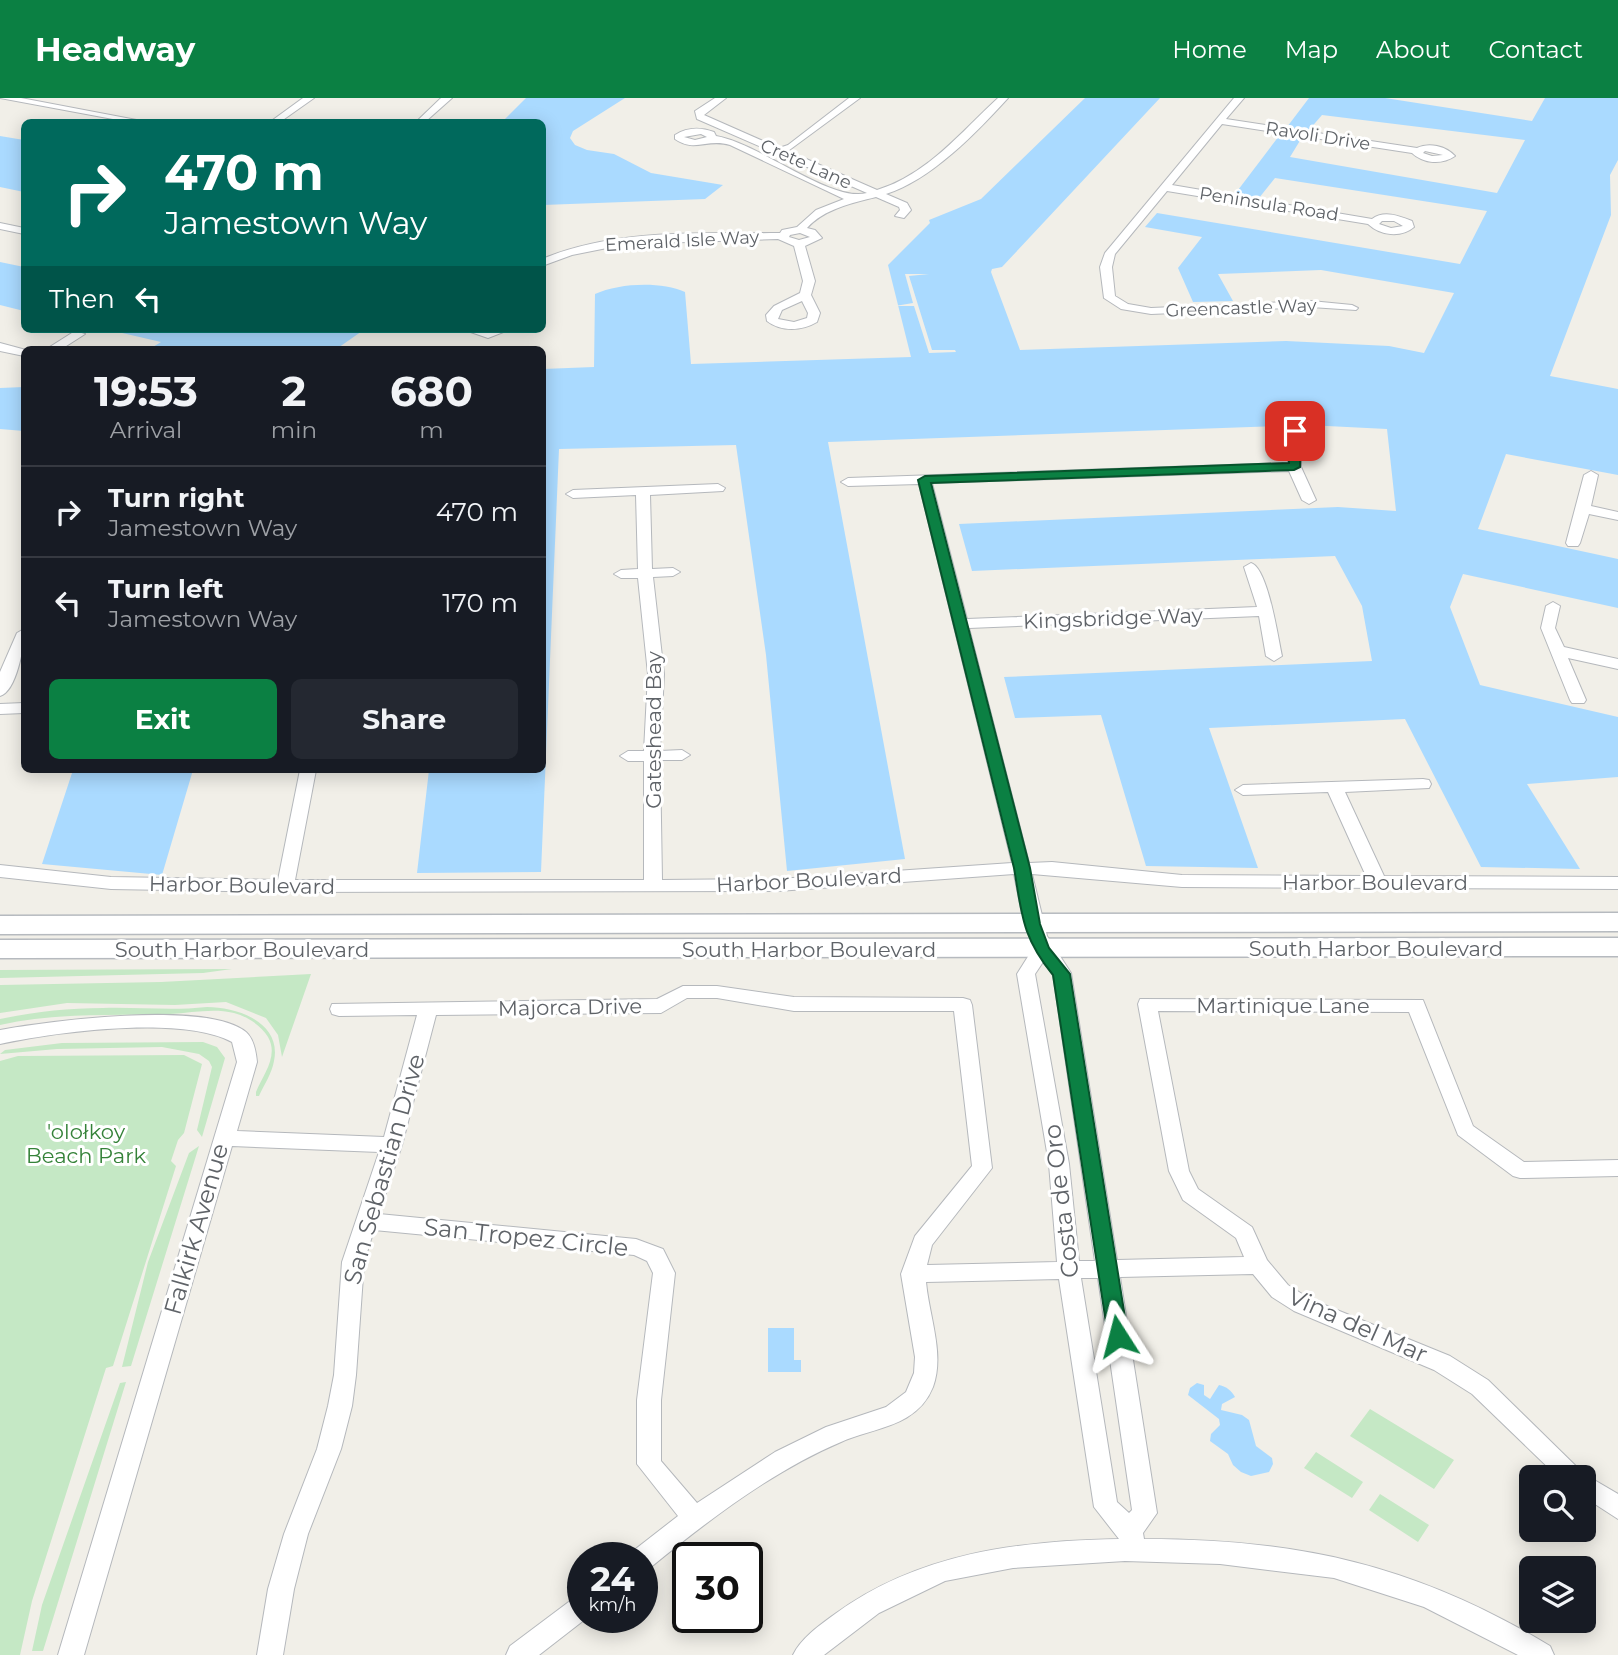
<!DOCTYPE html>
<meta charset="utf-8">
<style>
body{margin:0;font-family:Montserrat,sans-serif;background:#242831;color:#f1f3f6;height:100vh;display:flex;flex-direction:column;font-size:26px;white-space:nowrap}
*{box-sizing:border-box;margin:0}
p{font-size:23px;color:#9ea1a6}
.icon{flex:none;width:38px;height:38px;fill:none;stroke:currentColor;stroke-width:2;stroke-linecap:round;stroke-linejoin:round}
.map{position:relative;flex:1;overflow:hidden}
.sheet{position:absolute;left:21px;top:248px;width:525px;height:427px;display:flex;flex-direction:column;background:#171b24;border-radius:10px;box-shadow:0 4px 18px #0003}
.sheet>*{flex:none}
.guide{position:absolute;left:21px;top:21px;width:525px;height:214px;border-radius:10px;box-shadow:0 4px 18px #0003;background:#00695c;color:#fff;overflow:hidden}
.buttons{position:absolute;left:1519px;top:1367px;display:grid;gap:14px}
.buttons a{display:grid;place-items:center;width:77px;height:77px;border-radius:10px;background:#171b24;box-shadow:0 4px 18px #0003;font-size:35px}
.speed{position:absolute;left:567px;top:1444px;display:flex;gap:14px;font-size:35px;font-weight:700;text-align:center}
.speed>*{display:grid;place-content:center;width:91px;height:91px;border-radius:50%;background:#171b24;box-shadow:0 4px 18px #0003;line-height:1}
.speed small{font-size:18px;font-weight:400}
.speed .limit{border:4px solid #111;border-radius:10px;background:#fff;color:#111}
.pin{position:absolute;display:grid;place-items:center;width:60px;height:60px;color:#fff;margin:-30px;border-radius:14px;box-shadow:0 4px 10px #0006}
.me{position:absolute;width:77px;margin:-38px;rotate:351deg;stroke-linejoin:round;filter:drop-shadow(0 0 5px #0008)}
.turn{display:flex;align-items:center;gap:24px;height:147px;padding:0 28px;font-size:32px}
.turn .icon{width:91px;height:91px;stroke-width:2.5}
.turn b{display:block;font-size:49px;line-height:60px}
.then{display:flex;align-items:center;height:66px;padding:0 28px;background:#0003;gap:14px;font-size:26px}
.eta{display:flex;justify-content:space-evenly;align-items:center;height:119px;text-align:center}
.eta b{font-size:42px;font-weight:700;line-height:49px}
.action{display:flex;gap:14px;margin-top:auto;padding:14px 28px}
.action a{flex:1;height:80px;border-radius:10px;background:#0b8043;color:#fff;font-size:28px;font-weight:700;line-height:80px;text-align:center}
.action a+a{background:#242831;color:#f1f3f6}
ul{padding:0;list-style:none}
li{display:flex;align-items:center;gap:21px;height:91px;padding:0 28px;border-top:2px solid #363941}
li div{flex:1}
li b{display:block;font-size:26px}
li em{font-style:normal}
header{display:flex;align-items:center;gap:42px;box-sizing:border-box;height:98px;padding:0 35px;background:#0b8043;color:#fff}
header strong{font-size:33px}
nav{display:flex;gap:38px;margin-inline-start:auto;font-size:24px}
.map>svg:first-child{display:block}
</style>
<header>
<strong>Headway</strong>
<nav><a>Home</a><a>Map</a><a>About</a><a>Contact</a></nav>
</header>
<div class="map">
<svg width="1618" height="1557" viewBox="0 0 1618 1557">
<rect width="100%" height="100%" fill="#f1efe8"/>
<path fill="#c5e8c5" d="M232,871l-29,4 -203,5v-8z
M311,876l-29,83 -4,-22 -12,-17 -40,-16 -51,3 -108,-2 -67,10v-28l161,-3z
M207,909c31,0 75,16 67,54 -2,12 -10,24 -15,35h-3v-4c7,-17 23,-36 12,-55 -7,-12 -22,-21 -34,-24 -22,-5 -42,0 -64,1 -57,2 -114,-2 -170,11v-6c34,-7 68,-11 103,-11 36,-1 69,3 104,-1z
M203,944l14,5 8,11 -23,79 -5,-7 15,-63 -3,-6 -10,-7 -37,-7 -105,2 -57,5 5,-4 57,-7z
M184,957l18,9 -18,69 -6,7 -7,21 5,5 -63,200 -7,2 -74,233 -12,54h-20v-594l18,-5z
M199,1048l-68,220 -9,1 26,-105 41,-109z
M126,1284l-83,269h-11l10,-46 78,-222z
M1370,1311l84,51 -20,29 -84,-53z
M1316,1354l47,30 -11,16 -48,-30z
M1380,1396l49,31 -11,17 -49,-32z"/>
<path fill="#aadaff" d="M526,0h99l-52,33 -3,7 5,7 12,5 27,4 37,19 72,12 -18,14 -162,6 -1,-83h-40z
M1085,0h75l-158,169 -10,2 -1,3 29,78 266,-9 103,5 35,7 30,-60 -133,-23 -103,4 15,27 -40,1 -15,-34 24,-31 -57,-10 12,-14 303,51 27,-53 -212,-33 -16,20 -24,-4 44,-58 22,3 -11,18 207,36 28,-53 -203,-25 -13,15 -22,-3 22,-29h76l147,23 13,-23h73v62l-8,15 1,40 -61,161 68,13v86l-112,-21 -28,75 140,30v49l-155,-34 -13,33 30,78 138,32v60l-91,7 53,85 -99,-2 -76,-148 -196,9 49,140 -112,-2 -45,-151 -86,3 -11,-41 368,-16 -10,-55 -27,-50 -363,15 -13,-47 379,-17 58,4 -9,-82 -80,-4 -479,17 77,417 -118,12 -21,-216 -30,-210 -177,4 -18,423 -124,1 12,-103h113l1,-401 51,-2 1,-73c24,-11 66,-13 90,-2l6,72 220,-7 -23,-92 42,-42 -1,-3 52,-21z
M0,38l24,4v52l-24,-5z
M0,164l24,5v44l-24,-6z
M105,231h260l-30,21h-187l13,-8z
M24,289v44l-24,-2v-41z
M73,672h120l-31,105 -120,-11z
M768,1230h26v32h7v12h-33z
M1197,1285l7,2v10l6,4 9,-14c8,2 12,5 16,12l-13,7 -1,6 21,5 7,5 7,26 16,12 1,6 -4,8 -18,4 -10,-4 -8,-7 -5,-11 -18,-13 1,-7 9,-9 -1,-6 -31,-24 2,-7z"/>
<path fill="#f1efe8" d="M905,176h24l-20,2 23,74h23l1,2 -27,1 -15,-47h-19l18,-3z"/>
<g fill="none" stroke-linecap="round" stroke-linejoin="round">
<g stroke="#b5b8bc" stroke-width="2">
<path id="street" d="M0,0h21l126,24h-18z
M303,0h11l-34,24h-10z
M441,0h11l-27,24h-9z
M715,0h11l-22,17 75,33 9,-3 61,-47h11l-72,53 89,39c50,-15 84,-58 121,-92h10c-31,34 -77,82 -122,96l21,9 4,7 -7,8 -9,-2 5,-6 -1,-3 -23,-10c-24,6 -52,12 -69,31l8,2 7,8 -17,8 10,35 -4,14 9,18 -3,9c-15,9 -36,10 -50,-1l-1,-6 8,-9 26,-13 3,-12 -9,-35 -16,-7 -151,5 -55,11 -30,11v-7c76,-31 158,-25 238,-26l2,-3 15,-3 19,-17 28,-11 -114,-54c-23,-7 -35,8 -55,-6v-4c13,-8 25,-8 39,-3l2,4c43,7 115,67 151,57l-170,-74 -2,-8zM701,36l6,3 -12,3 -11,-3zM800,135l10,4 -11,3 -10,-3 1,-2zM802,203l6,12 -1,5 -13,4 -16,-3 4,-9z
M1234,0h10l-18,21 191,29c12,-6 29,-2 38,8 -13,9 -31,8 -43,-3l-190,-29 -50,61 200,34c12,-9 27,-3 40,2l2,6c-13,11 -33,9 -46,-3l-201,-33 -52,63 -3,13 3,29 13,8 23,4 160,-7 41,4 6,3 -2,2 -45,-3 -160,7 -30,-5 -17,-11 -4,-31 5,-14zM1425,53l18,4 -11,1 -9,-3zM1382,123h12l9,5 -12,2 -12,-4z
M0,125l24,5v6l-24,-5z
M462,231h49l-23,9z
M75,233l10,3 -25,16h-15z
M0,245l26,7 -2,6 -24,-5z
M1295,329l6,4v36l15,33 -7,4 -7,-4 -13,-29 -357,12 35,136 290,-12 -13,-40 7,-4c17,5 27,75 31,93l-8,5 -8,-5 -7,-40 -290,12 60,235 23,-1 130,13 184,1 -38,-84 -85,3 -8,-5 8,-5 180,-6 6,1 2,4 -2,4 -84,4 39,84 234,1v12l-436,-2 -150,-13 15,62 24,37 46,287 127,-3 -8,-19 -53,-38 -14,-29 -31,-167 2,-5 283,1 50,126 51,36 94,-2v16l-98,2 -7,-2 -55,-41 -49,-123 -251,-1 31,160 9,18 54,38 15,33 21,25 22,14 140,57 38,24 96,94 34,20v25l-34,-22v-20h-26l-86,-83 -38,-24 -140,-59 -22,-14 -19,-23 -133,3 37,236 -14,20 1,6c155,0 272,26 406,107l4,9h-36l-94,-48 -90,-29 -114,-14 -95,-3 -112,7 -68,13 -66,32 -55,42h-31c8,-17 27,-30 42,-41 84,-61 182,-73 284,-75l-25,-32 -35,-228 -133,3c3,34 19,72 7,105 -16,40 -58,40 -92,55 -70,30 -131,77 -190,125l-9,3v-12h-12l3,-7 45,-35 -41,-52v-64l16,-127 -6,-12 -13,-6 -260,-25 -10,32 -8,113 -4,31 -11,43 -33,85 -14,55 -11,66h-26l11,-66 16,-55 33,-85 11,-43 6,-31 8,-113 37,-110 -147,-6 -148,509h-26l179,-593 -5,-20c-51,-27 -175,-10 -232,2v-14c49,-9 207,-30 246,2 8,7 10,20 11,30l-20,69 147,6 33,-122 -78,1 -7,-2 -2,-5 2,-5 325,-5 26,-13h34l77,11 169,1 7,2 2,5 20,163 -60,77 -5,20 130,-3 -8,-98 -32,-190 17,-27 -10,-23 -10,-50 -236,17 -493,1 -174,-3 -111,-12v-12l111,12 167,3 22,-110h16l-21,110h349v-119h-16l-8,-5 8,-5h16l4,-77 -10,-96h-17l-7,-4 7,-4 17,-1 -2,-74 -63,3 -7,-4 7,-4 145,-6 7,4 -2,3 -73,4 2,74 21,-1 7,4 -7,4 -20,1 11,97 -4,77 22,-1 8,5 -8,5h-22l2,120 116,-1 234,-16 -93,-379 -71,2 -7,-4 7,-4 440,-15 1,-32zM1043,864l10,12 42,287h-16l-10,-97 -34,-190zM687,900h30l77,13h160l18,155 -57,70 -14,38 14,83 -1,16 -8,19 -20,15 -60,20 -51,25 -78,51 -36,-42v-61l14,-127 -12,-24 -27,-10 -257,-25 23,-69 34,-130 225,-2zM1081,1180h17l34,232 -3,3 -12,-11z
M1591,373l7,4 -7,31 27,6v8l-29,-6 -9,29 -2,3h-10l-2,-3 18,-68z
M1553,504l7,4 -5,22 9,19 54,12v10l-50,-11 18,42 -2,3h-12l-2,-3 -29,-72 5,-22z
M24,531c1,14 -7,62 -24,67v-24l17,-39z
M24,605v10l-24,1v-10z
M583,1496v23h5l-49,38h-33l4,-9 64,-48z"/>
</g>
<g stroke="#b6babf" stroke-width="3">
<path id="secondary" d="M1618,815v18l-1618,3v-18z
M1618,840v18l-1618,2v-18z"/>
</g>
<use href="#street" fill="#fff" fill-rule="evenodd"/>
<use href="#secondary" fill="#fff" fill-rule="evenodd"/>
</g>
<path fill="#0b8043" stroke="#07532c" stroke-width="2" d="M1295,329l6,4 -1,36 -6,3 -363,13 99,385 10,56 9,24 21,26 58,362 -3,5 -7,3 -7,-3 -3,-5 -55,-361c-31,-38 -31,-60 -39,-107l-96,-388 7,-4 364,-13v-32z"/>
<g text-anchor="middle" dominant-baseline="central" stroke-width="6" stroke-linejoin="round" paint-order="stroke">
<g font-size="18" fill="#5f6368" stroke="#fff">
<text transform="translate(1318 38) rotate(9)">Ravoli Drive</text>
<text transform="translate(806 66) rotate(24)">Crete Lane</text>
<text transform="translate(1269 106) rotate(9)">Peninsula Road</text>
<text transform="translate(682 143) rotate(-3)">Emerald Isle Way</text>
<text transform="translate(1241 210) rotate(-2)">Greencastle Way</text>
</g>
<g font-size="21" fill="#5f6368" stroke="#fff">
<text transform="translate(1113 520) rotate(-2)">Kingsbridge Way</text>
<text transform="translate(653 632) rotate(-90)">Gateshead Bay</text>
<text transform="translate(809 782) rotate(-3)">Harbor Boulevard</text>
<text x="1375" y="784">Harbor Boulevard</text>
<text transform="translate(242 787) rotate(1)">Harbor Boulevard</text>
<text x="1376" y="850">South Harbor Boulevard</text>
<text x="242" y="851">South Harbor Boulevard</text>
<text x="809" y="851">South Harbor Boulevard</text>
<text x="1283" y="907">Martinique Lane</text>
<text transform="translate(570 909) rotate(-1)">Majorca Drive</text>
</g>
<g font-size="21" fill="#348238" stroke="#fff">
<text x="86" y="1033">'olołkoy<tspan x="86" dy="24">Beach Park</tspan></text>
</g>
<g font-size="24" fill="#5f6368" stroke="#fff">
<text transform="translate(384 1071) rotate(-74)">San Sebastian Drive</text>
<text transform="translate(1061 1103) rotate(-97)">Costa de Oro</text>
<text transform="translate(196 1131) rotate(-74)">Falkirk Avenue</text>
<text transform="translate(526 1139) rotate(6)">San Tropez Circle</text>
<text transform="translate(1358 1227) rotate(24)">Vina del Mar</text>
</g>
</g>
</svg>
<div class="buttons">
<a><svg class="icon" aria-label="search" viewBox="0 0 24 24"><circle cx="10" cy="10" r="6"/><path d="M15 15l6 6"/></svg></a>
<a><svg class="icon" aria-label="layers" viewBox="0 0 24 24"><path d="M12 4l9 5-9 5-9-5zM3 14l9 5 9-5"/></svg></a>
</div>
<div class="speed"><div>24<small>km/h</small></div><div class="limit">30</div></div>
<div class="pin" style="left:1295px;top:333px;background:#d93025"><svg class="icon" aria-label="arrive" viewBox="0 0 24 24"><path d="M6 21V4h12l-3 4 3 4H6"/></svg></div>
<svg class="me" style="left:1118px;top:1238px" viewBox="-20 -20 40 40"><path d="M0-17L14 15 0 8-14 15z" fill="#0b8043" stroke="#fff" stroke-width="4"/></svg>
<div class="guide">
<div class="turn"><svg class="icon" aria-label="right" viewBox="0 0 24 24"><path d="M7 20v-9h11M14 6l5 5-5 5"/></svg><div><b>470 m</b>Jamestown Way</div></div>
<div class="then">Then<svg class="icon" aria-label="left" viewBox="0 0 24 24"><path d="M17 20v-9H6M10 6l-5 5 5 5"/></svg></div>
</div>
<section class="sheet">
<div class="eta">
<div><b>19:53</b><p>Arrival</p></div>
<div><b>2</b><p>min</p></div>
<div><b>680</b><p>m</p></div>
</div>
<ul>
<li><svg class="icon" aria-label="right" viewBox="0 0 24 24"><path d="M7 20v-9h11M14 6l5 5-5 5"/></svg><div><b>Turn right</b><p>Jamestown Way</p></div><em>470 m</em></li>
<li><svg class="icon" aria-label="left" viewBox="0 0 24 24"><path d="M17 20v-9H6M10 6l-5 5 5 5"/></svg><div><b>Turn left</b><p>Jamestown Way</p></div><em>170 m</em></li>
</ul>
<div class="action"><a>Exit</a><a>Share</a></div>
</section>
</div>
